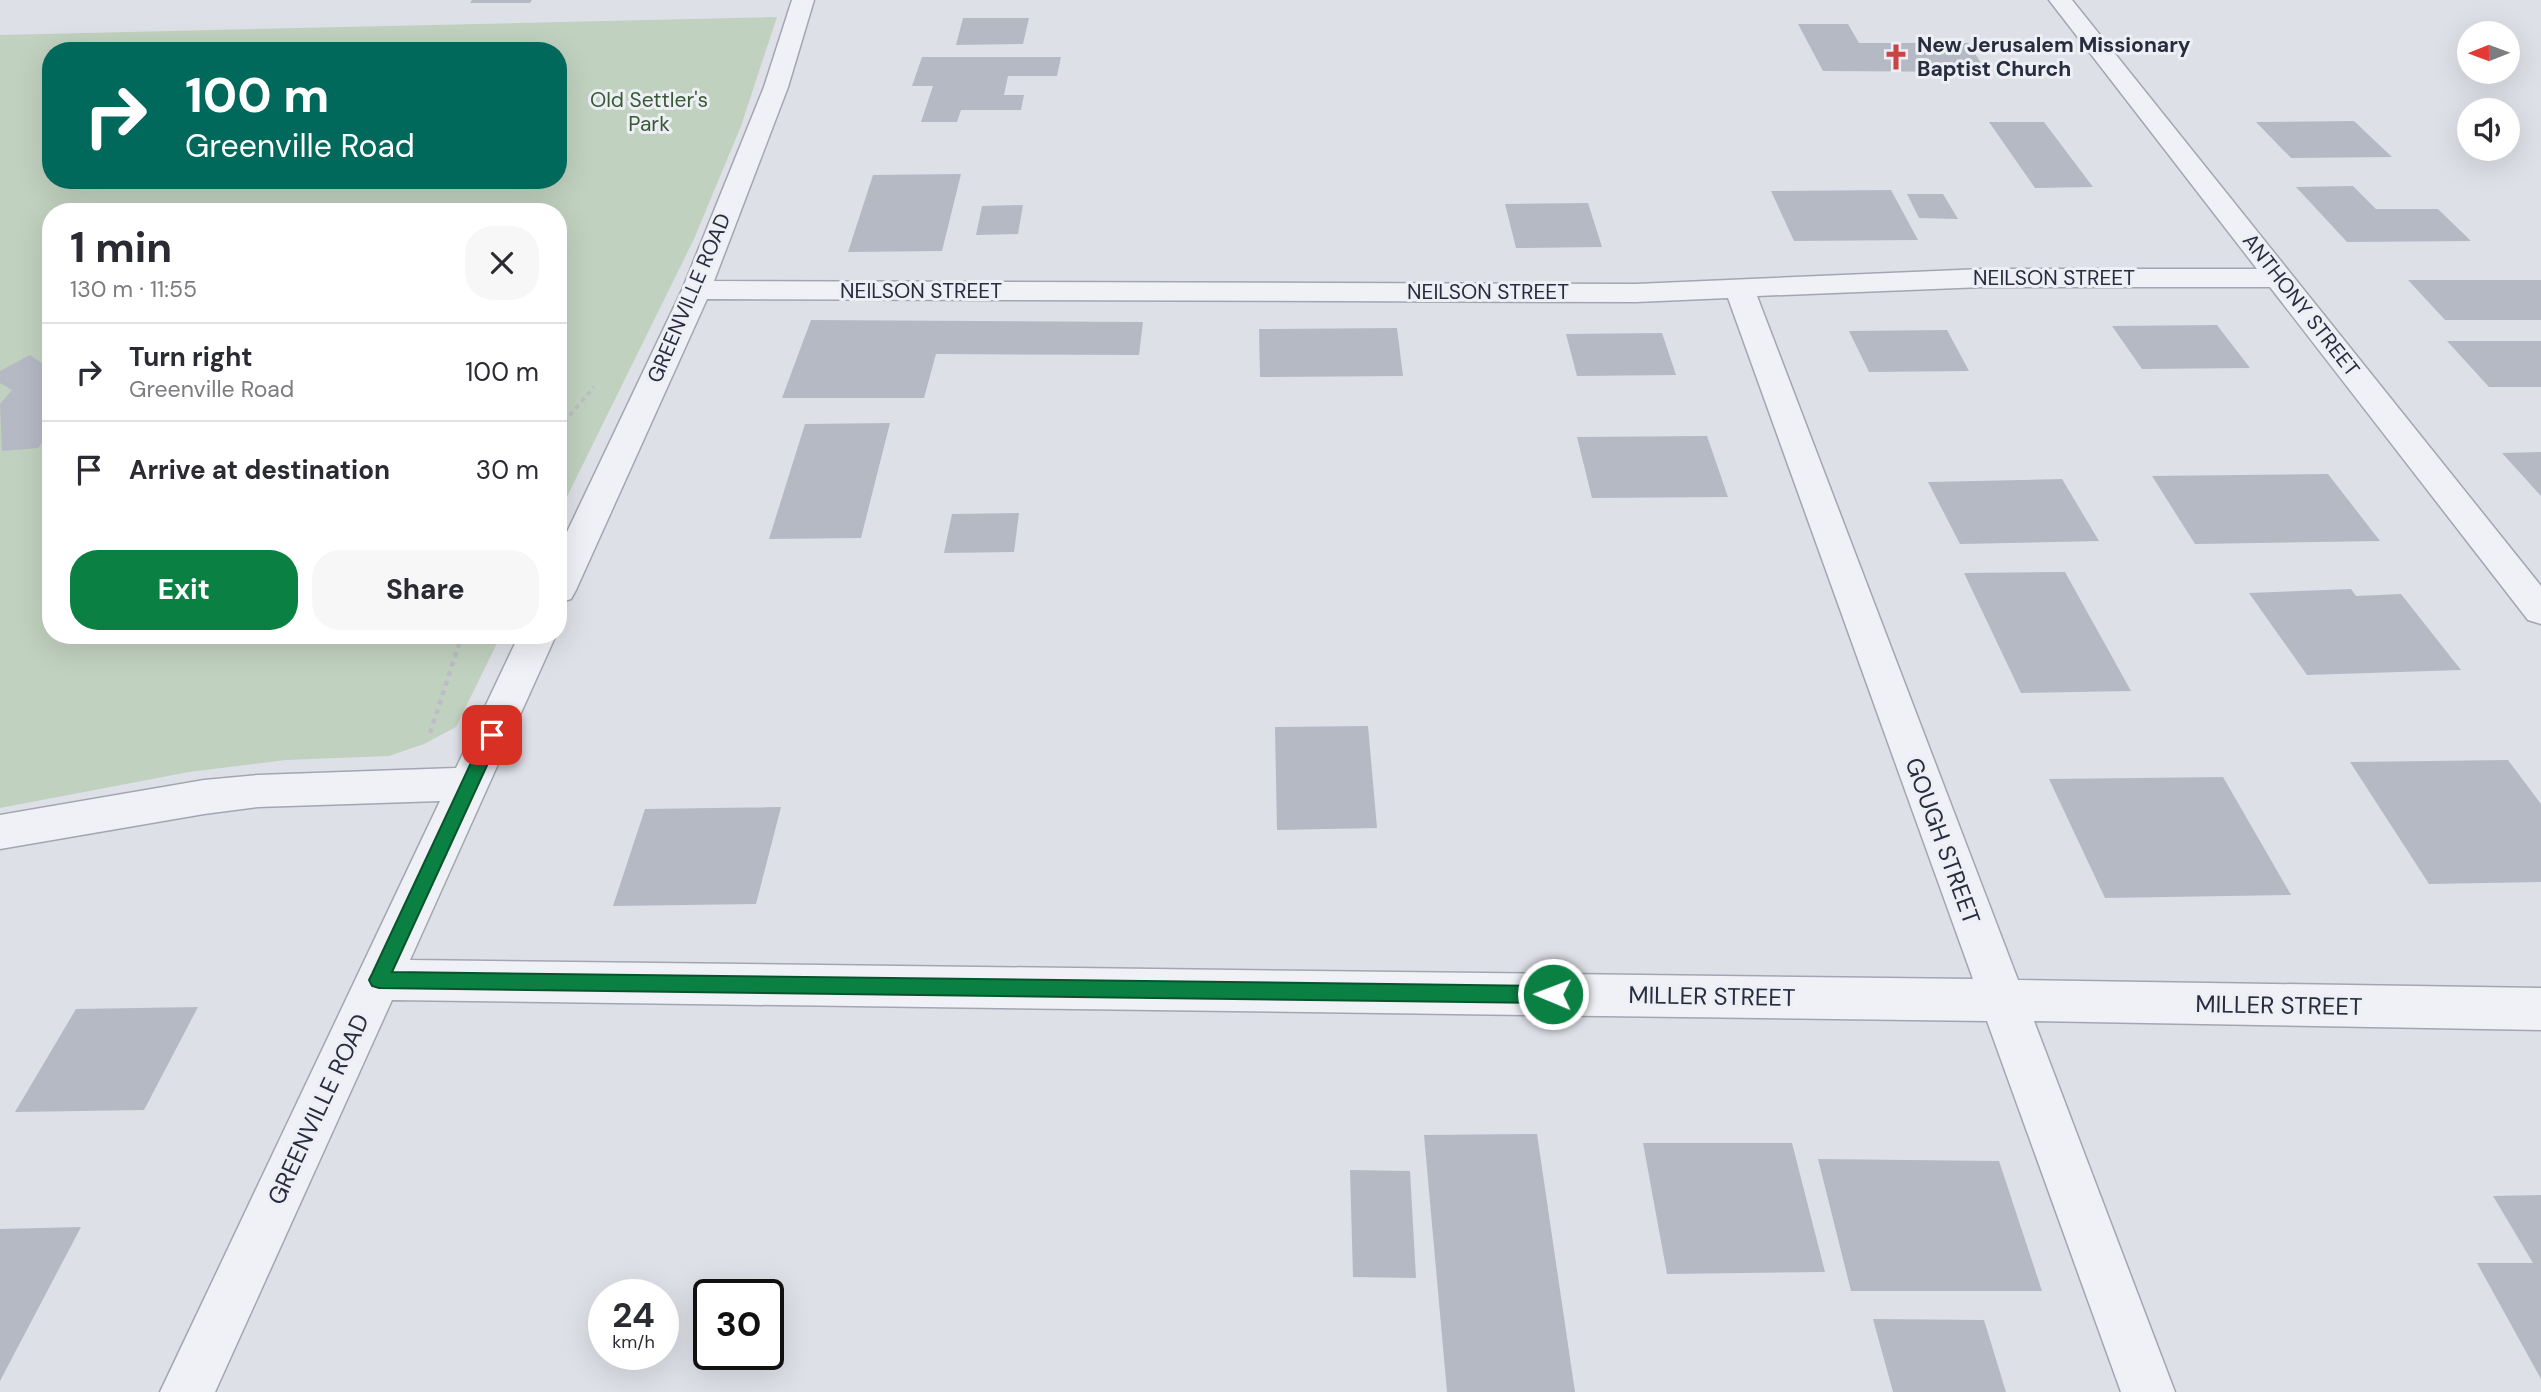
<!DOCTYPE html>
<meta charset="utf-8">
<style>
body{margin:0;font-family:"DM Sans",sans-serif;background:#f7f7f7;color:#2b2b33;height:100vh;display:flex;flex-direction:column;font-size:26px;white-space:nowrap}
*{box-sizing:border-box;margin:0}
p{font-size:23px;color:#7c7c81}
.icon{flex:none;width:38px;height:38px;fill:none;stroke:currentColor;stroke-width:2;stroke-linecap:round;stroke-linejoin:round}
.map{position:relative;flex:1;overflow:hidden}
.panel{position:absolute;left:42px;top:203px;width:525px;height:441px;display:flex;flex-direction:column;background:#fff;border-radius:28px;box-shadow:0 7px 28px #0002}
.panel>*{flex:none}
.banner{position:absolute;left:42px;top:42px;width:525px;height:147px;border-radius:28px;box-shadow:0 7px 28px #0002;background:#00695c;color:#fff;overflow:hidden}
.needle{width:46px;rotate:269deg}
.controls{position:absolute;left:2457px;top:21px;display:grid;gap:14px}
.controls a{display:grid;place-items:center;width:63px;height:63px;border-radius:50%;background:#fff;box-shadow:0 7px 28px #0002;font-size:35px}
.speed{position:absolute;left:588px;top:1279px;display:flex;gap:14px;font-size:35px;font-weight:700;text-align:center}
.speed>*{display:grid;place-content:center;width:91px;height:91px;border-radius:50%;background:#fff;box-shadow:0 7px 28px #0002;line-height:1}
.speed small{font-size:18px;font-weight:400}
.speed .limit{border:4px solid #111;border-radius:10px;background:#fff;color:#111}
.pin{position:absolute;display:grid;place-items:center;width:60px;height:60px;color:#fff;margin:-30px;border-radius:14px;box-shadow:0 4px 10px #0006}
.me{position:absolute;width:77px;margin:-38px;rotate:271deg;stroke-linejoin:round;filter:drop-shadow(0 0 5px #0008)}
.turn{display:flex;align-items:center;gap:24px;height:147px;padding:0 28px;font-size:32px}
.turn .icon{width:91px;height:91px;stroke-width:2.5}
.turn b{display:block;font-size:49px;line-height:60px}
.round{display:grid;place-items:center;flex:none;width:74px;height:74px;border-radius:28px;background:#f7f7f7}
.overview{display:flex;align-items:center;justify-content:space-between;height:119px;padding:0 28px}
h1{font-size:42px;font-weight:700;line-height:52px}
.button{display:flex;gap:14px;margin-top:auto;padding:14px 28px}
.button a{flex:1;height:80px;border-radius:28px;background:#0b8043;color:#fff;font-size:28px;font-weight:700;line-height:80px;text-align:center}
.button a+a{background:#f7f7f7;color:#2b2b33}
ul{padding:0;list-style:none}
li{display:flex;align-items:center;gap:21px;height:98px;padding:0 28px;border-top:2px solid #e1e1e2}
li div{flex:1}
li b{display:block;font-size:26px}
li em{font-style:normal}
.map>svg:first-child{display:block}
</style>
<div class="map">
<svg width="2541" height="1392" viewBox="0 0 2541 1392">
<rect width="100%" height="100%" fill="#dee0e7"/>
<path fill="#c1d1bf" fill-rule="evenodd" d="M777,17l-36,109 -47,113 -136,276v-303h-507v423h450l-45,92 -32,17 -35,12 -103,4 -97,12 -189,36v-773zM51,51h507v129h-507z"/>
<path fill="#b5b9c4" d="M472,0h60l-2,3h-60z
M963,18h66l-6,26 -67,1z
M1798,24h50l11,19h109l19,29 -164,-1z
M922,57h139l-4,19h-49l-4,19h20l-3,15h-60l-4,12h-36l12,-36h-21z
M2354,121l38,36 -101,1 -35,-36z
M1989,122h55l49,65 -58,1z
M961,174l-19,77 -94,1 25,-77z
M2353,186l23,23h62l33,32 -124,1 -51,-55z
M1891,190l27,50 -124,1 -23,-50z
M1907,194h36l15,25 -39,-1z
M1588,203l14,44 -86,1 -11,-44z
M1023,205l-5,29 -42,1 6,-29z
M2408,280h133v40h-96z
M811,320l332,2 -4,33 -203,-1 -12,44h-142z
M2217,325l33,43 -108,1 -30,-43z
M1397,328l6,48 -143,1 -1,-48z
M1947,330l22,41 -100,1 -20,-41z
M1662,333l14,42 -99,1 -11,-42z
M2447,341h94v46h-52z
M30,355l13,9 8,-5v73l-13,16 -36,3 -2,-47 12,-14 -12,-7v-12z
M890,423l-29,115 -92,1 36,-115z
M1707,436l21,61 -136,1 -15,-61z
M2541,452v44l-39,-43z
M2328,474l52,67 -185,3 -43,-68z
M2062,479l37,62 -139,3 -32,-62z
M1019,513l-5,39 -70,1 8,-39z
M2065,572l66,119 -110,2 -57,-120z
M2351,589l5,7 45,-2 60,76 -154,5 -58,-82z
M1368,726l9,102 -100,2 -2,-103z
M2508,760l33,44v78l-112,2 -79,-122z
M2223,777l68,118 -186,3 -56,-119z
M781,807l-25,97 -143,2 32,-97z
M198,1007l-54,103 -129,2 61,-103z
M1537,1134l38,258h-128l-23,-257z
M1643,1143h149l33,129 -158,2z
M1818,1159l181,2 43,130h-191z
M1350,1170l60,1 6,107 -63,-1z
M2541,1195v184l-64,-116h56l-40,-67z
M81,1227l-81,154v-152z
M1873,1319l111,1 22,72h-113z"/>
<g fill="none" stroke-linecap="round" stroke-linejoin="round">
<g stroke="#a3a6b1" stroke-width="3">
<path id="street" d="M792,0h22l-26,87 -74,194 922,3 347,-15h274l-208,-269h23l469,586v38l-13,-4 -258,-333h-287l-226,9 261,684 523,8v42l-507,-9 141,371h-54l-134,-371 -1595,-21 -177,392h-55l280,-591 -182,6 -54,7 -204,35v-34l204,-35 54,-5 198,-7 63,-133h37l-146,325 1563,19 -245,-681 -92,4 -929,-3 -131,291 -5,9 -13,4v-52l124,-261 82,-203z"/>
</g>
<path stroke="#bcbec6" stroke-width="3.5" stroke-dasharray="4.5 4.5" stroke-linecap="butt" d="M558,429l36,-42"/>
<path stroke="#bcbec6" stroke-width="4.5" stroke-dasharray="5 5" stroke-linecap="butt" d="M430,733l32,-98"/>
<use href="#street" fill="#f0f1f6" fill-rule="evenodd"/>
</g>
<path fill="#0b8043" stroke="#07532c" stroke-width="2" d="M492,728l9,7 -109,237 1161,14 7,2 3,6 -3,6 -7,3 -1174,-15 -7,-2 -3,-6 3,-6 112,-239z"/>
<defs>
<g id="church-bare" transform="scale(2.1)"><path d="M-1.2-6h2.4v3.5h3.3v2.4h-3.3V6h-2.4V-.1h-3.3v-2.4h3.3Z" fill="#cc4346" stroke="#edeff5" stroke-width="2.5" paint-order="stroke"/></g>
</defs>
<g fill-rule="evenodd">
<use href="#church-bare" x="1896" y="57"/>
</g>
<g text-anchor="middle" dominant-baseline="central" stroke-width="6" stroke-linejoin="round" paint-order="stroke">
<g font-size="21" font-weight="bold" fill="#272c3e" stroke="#edeff5" text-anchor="start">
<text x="1917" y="45">New Jerusalem Missionary<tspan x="1917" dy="24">Baptist Church</tspan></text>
</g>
<g font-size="21" fill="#375935" stroke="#edeff5">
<text x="649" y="100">Old Settler's<tspan x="649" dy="24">Park</tspan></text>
</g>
<g font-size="21" fill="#272c3e" stroke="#edeff5">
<text x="2054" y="278">NEILSON STREET</text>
<text x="921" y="291">NEILSON STREET</text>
<text x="1488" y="292">NEILSON STREET</text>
<text transform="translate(689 298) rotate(-67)">GREENVILLE ROAD</text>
<text transform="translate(2301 305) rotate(52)">ANTHONY STREET</text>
</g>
<g font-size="24" fill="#272c3e" stroke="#edeff5">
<text transform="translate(1943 841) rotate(70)">GOUGH STREET</text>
<text transform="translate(1712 996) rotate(1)">MILLER STREET</text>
<text transform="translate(2279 1005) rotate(1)">MILLER STREET</text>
<text transform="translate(318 1109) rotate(-65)">GREENVILLE ROAD</text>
</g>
</g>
</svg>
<div class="controls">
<a><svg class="needle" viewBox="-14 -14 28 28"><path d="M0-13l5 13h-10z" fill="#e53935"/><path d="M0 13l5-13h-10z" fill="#7c7c81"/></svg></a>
<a><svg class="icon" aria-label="sound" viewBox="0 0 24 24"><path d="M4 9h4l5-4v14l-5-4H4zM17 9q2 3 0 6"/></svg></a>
</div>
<div class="speed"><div>24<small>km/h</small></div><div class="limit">30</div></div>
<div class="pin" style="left:492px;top:735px;background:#d93025"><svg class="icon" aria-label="arrive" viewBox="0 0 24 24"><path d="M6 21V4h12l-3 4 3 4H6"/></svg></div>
<svg class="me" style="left:1553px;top:994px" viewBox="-20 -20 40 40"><circle r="17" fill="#0b8043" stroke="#fff" stroke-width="3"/><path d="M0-11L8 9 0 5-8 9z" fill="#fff"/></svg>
<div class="banner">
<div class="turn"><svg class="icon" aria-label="right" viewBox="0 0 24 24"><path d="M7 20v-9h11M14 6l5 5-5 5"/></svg><div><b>100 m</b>Greenville Road</div></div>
</div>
<section class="panel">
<div class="overview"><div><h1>1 min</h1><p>130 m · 11:55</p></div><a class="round"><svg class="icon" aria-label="close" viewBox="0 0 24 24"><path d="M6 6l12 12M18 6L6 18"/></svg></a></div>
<ul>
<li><svg class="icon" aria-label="right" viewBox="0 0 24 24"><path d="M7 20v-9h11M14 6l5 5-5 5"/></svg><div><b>Turn right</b><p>Greenville Road</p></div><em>100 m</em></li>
<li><svg class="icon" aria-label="arrive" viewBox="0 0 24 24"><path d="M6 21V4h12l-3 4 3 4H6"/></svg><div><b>Arrive at destination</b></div><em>30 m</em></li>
</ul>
<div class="button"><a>Exit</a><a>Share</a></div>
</section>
</div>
